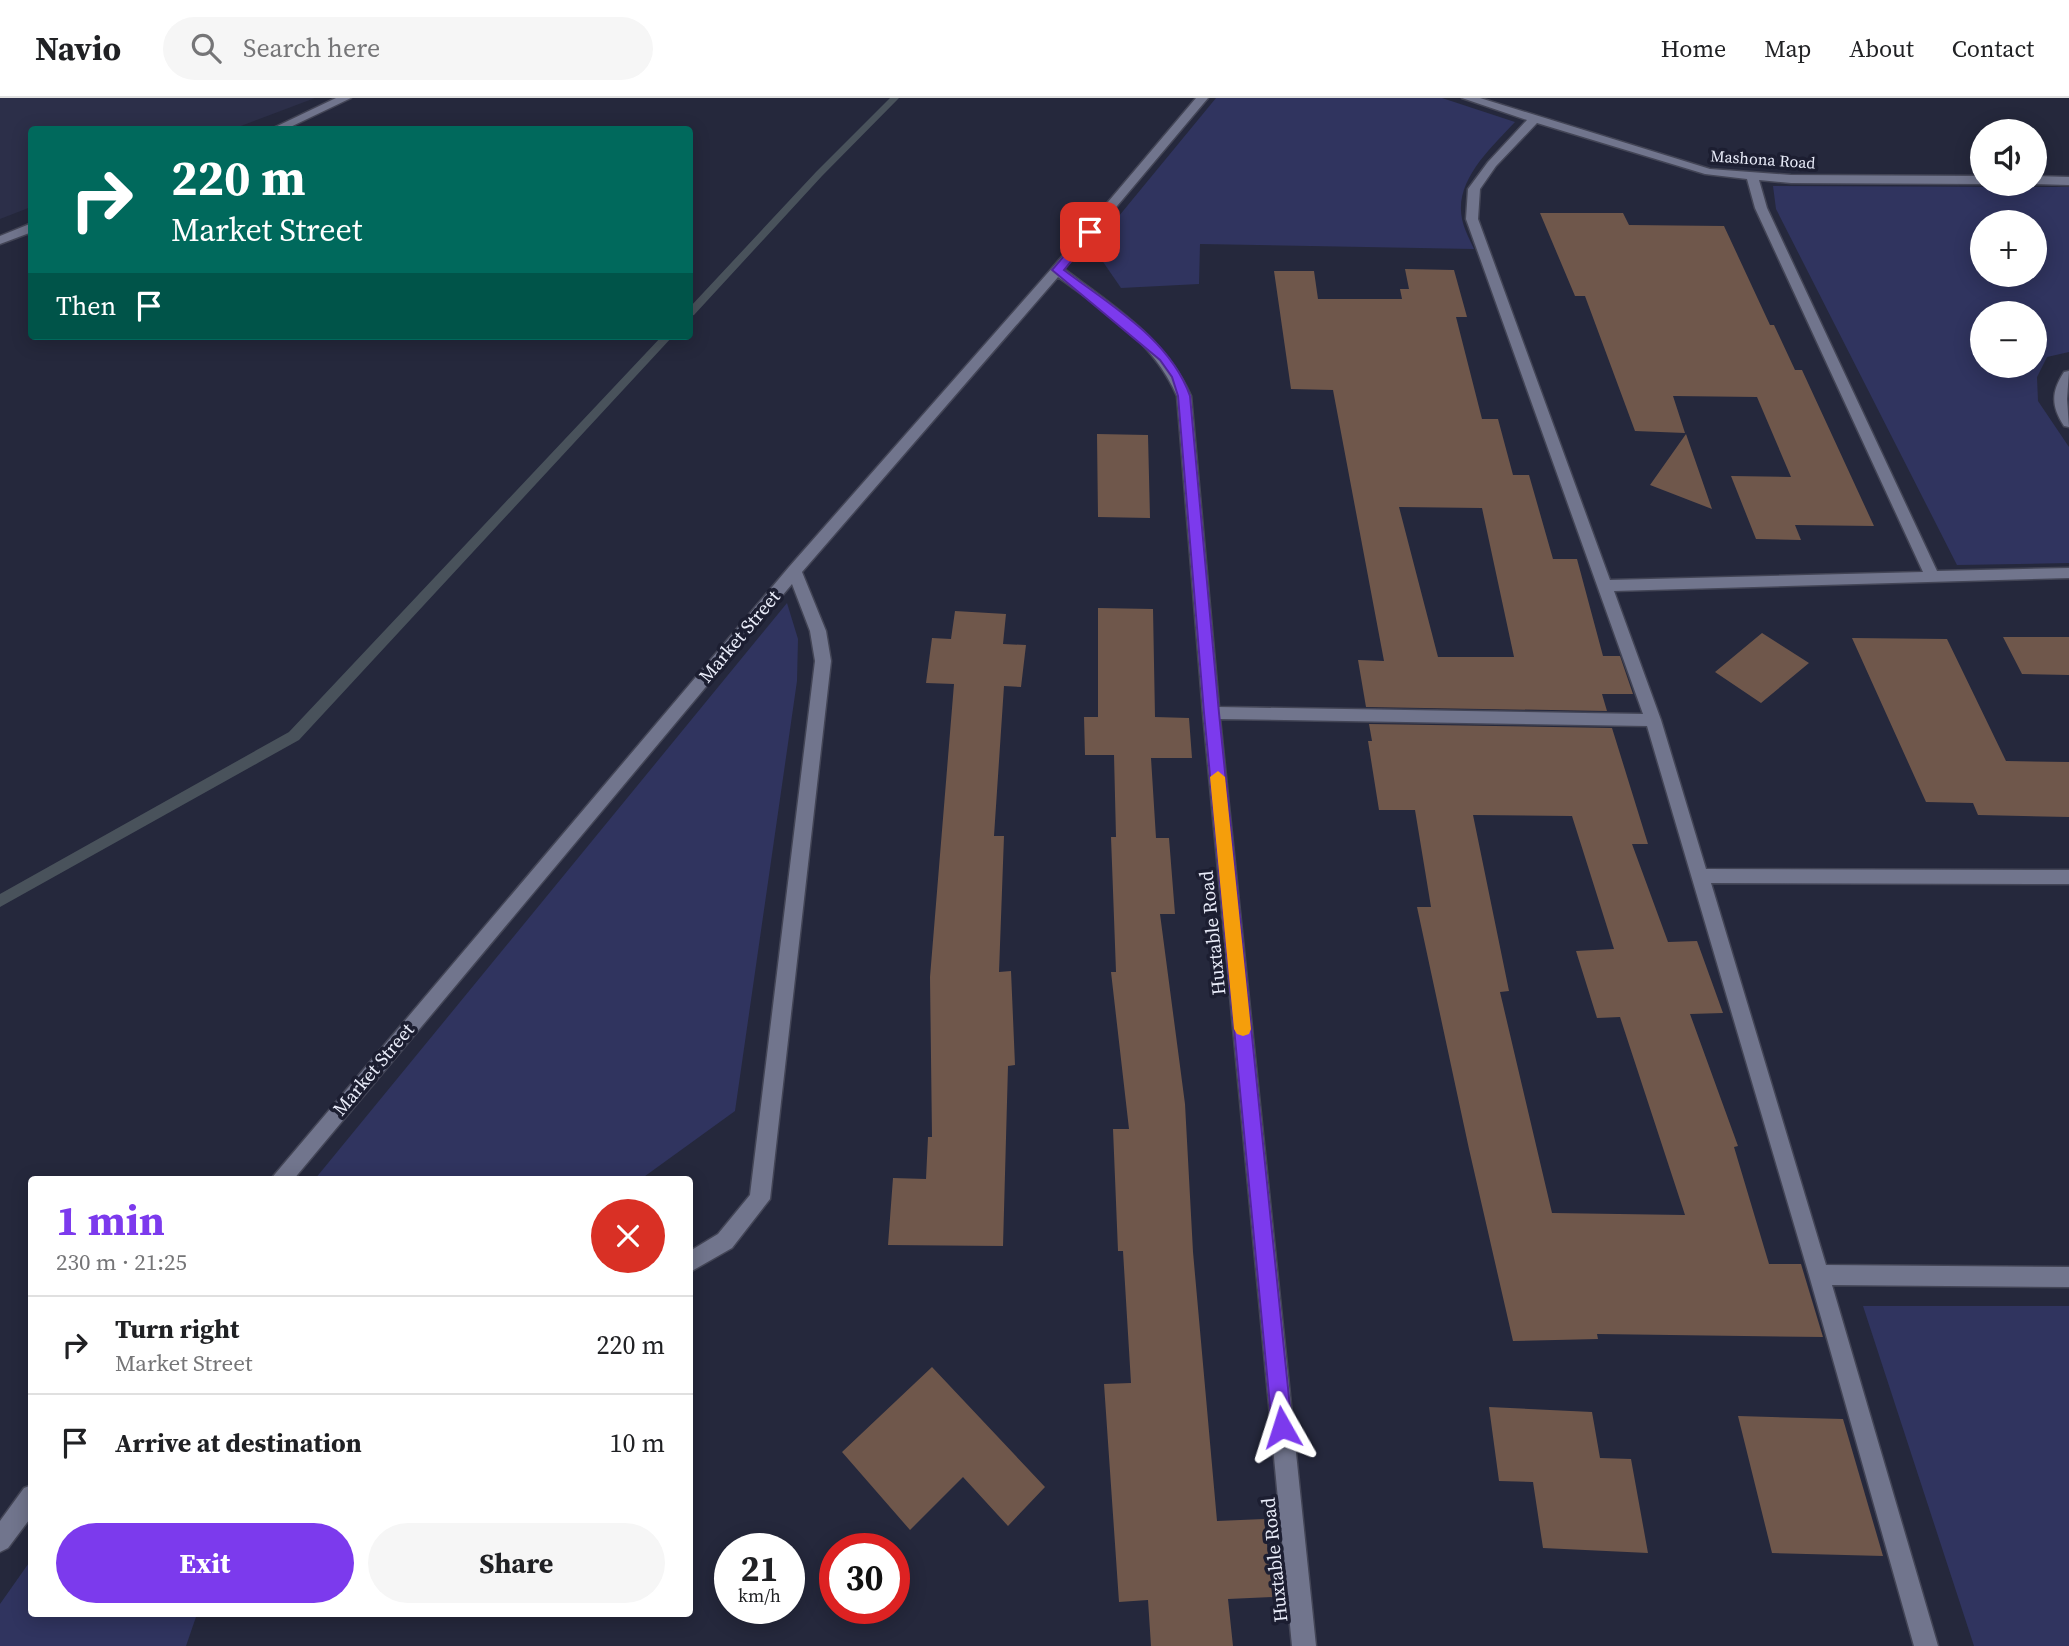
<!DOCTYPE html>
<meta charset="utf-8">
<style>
body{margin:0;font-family:"Source Serif 4",serif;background:#f6f6f6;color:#202124;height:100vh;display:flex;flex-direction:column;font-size:26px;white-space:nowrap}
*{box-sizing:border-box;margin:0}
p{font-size:23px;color:#757577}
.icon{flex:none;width:38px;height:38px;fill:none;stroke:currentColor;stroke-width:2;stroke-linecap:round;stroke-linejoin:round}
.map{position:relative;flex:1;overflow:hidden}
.drawer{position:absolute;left:28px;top:1078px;width:665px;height:441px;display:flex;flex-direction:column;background:#fff;border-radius:7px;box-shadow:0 4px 18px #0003}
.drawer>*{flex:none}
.banner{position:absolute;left:28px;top:28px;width:665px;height:214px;border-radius:7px;box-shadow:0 4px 18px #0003;background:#00695c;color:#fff;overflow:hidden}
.fabs{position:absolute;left:1970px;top:21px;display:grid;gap:14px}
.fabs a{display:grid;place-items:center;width:77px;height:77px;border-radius:50%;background:#fff;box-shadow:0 4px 18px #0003;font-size:35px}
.speed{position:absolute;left:714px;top:1435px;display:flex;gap:14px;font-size:35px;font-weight:700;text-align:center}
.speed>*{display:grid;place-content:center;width:91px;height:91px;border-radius:50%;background:#fff;box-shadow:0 4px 18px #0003;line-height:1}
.speed small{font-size:18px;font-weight:400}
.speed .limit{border:10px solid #d22;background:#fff;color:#111}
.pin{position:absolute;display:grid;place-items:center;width:60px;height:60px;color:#fff;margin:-30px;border-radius:14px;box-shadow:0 4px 10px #0006}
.me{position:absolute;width:77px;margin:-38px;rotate:354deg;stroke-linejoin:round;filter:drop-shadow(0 0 5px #0008)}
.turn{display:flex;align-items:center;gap:24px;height:147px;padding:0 28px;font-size:32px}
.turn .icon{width:91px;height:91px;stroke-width:2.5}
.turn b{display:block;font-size:49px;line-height:60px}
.then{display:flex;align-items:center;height:66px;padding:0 28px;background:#0003;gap:14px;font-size:26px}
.round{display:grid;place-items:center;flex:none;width:74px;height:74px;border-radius:37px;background:#f6f6f6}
.overview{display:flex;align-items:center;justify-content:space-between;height:119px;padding:0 28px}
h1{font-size:42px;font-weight:700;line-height:52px;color:#7c3aed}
.primary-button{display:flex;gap:14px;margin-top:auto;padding:14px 28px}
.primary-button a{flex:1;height:80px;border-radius:42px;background:#7c3aed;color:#fff;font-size:28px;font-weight:700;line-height:80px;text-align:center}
.primary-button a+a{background:#f6f6f6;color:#202124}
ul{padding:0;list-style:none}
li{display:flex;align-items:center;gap:21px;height:98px;padding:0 28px;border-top:2px solid #e0e0e0}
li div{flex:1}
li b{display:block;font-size:26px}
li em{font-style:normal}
header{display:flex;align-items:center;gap:42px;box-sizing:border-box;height:98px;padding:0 35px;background:#fff;border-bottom:2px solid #e0e0e0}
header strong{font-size:33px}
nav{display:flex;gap:38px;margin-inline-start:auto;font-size:24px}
.search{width:490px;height:63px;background:#f6f6f6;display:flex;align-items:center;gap:18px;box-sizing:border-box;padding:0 24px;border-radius:38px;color:#757577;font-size:26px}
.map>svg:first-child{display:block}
</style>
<header>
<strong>Navio</strong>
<div class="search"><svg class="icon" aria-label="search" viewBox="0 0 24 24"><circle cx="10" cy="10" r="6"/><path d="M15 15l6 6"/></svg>Search here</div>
<nav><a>Home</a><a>Map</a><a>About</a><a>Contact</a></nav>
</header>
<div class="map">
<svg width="2069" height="1548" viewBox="0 0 2069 1548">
<rect width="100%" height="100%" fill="#25283c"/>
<path fill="#2c2f49" d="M0,0h315l-82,31 -201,1 -1,77 -31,12z"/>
<path fill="#30345f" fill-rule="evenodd" d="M1216,0h226l73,24c-23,25 -61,58 -53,97 2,10 8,21 12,30l-274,-5 -1,40 -78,4 -22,-32 1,-17z
M1773,88l296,1v165l-22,5 -10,20 1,24 31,46v116l-112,2 -181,-356zM1983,124h52v53h-52zM1983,215h52v53h-52z
M787,505l11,36 -1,42 -62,430 -94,68h-326z
M1863,1208h206v340h-95z
M31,1462l1,54h165l-11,32h-186v-42z"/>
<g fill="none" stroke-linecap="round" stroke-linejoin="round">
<path fill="#49525b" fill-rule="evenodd" d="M890,0h9l-77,78 -128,139 -4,1v-9l126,-135z
M662,238h11l-374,404 -299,167v-13l289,-162z"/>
</g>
<path fill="#6f574b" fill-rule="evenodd" d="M1540,115h83l6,12 95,1 46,99h4l21,45h7l72,156 -79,-1 6,15 -45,-1 -25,-63 60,1 -34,-80 -84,-1 12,37 -50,-2 -50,-135h-10z
M1405,171l49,1 13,47h-11l26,102h16l15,56h16l24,84h24l26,97h17l13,38h-31l5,17 -241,-4 -8,-47 26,1 -51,-271 -42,-1 -17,-118h40l4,28h84l-2,-10h9zM1399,409l83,1 32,149h-76z
M1097,336l51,1 2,83 -52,-1z
M1686,336l26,75 -62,-24z
M1098,510l55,1 2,108 34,1 3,40h-41l5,80h13l6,76h-15l25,190 8,148 24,269 47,-2 9,78 -45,2 5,47h-82l-3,-46 -29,2 -15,-218 27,-1 -8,-132h-5l-5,-122h16l-18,-157h5l-5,-135h5l-2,-82h-29l-1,-38h14z
M955,513l51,3 -3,30 23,1 -5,42 -17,-1 -10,150h10l-5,136 12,-1 4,94 -7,1 -5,180 -115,-1 5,-67 33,1 2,-42h4l-2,-160 24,-293 -28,-1 6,-45 19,1z
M1762,535l47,30 -48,40 -46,-31z
M2003,539h66v38l-47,-1z
M1852,540l95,1 59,122 63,1v55l-91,-2 -5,-12 -47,-1z
M1369,626l243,4 36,116h-16l36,98 29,-1 26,72 -33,1 48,132 -4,1 35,117h32l22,73 -226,-3 1,5 -85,2 -44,-192 -52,-242h14l-16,-97h-36l-11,-69h4zM1473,717l99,1 42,133 -38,2 21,67 23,-1 65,198 -133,-2 -52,-221 9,-1z
M932,1269l113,120 -37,39 -45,-49 -53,53 -68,-78z
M1489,1309l103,5 8,46 31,1 17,94 -105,-5 -10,-66 -34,-1z
M1738,1318l105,3 40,137 -111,-3z"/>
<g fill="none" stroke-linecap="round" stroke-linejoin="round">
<g stroke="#434556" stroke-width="3">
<path id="street" d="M336,0h15l-67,32h-15z
M1196,0h12l-144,171c50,37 101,69 127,127l28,311 424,7 -177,-495 2,-30 20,-27 39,-42 -65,-22h18l230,71 81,6 192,1v8l-192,-1 -32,-3 8,28 170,363 132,-3v10l-455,13 47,129 45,149 363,1v14l-358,-1 115,382 243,2v20l-237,-2 106,361h-24l-105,-371 -162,-549 -427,-7 96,927h-24l-89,-933 -26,-317c-24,-55 -72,-85 -119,-119l-256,295 24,59 5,30 -61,538 -38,49 -42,24v-21l28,-17 32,-39 65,-534 -5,-30 -18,-47 -499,596h-23l519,-613 264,-300zM1537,25l168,51 42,5 8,29 168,364 -313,8 -132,-361 2,-30 16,-23z
M2035,78l34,1v8l-34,-1z
M32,125v9l-32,12v-8z
M2069,273l-2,28 2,28 -5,-1c-13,-20 -13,-34 0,-54z
M32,1387v31l-24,32 -8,4v-31l24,-33z"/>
</g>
<use href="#street" fill="#71758d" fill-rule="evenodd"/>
</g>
<path fill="#7c3aed" stroke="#51269a" stroke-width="2" d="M1086,132l9,2 -31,38c46,35 106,69 126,126l29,317 73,714 -3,7 -7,3 -7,-3 -3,-7 -68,-714 -26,-317 -6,-19 -12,-17 -108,-90z"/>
<path fill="#f59e0b" d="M1218,673l7,6 26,252 -2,5 -6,2 -6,-2 -3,-5 -24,-252z"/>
<g text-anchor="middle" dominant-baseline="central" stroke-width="7" stroke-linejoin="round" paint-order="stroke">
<g font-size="16" fill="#e9ecf9" stroke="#1c1e31">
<text transform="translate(1763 61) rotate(4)">Mashona Road</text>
</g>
<g font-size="19" fill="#e9ecf9" stroke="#1c1e31">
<text transform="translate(739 538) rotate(-50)">Market Street</text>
<text transform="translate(1212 835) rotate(-96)">Huxtable Road</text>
<text transform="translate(373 971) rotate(-50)">Market Street</text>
<text transform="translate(1274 1462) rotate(-96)">Huxtable Road</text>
</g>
</g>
</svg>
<div class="fabs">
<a><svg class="icon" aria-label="sound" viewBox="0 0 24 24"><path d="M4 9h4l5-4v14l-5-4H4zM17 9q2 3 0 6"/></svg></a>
<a>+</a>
<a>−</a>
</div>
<div class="speed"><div>21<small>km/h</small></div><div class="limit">30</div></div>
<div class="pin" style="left:1090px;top:134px;background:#d93025"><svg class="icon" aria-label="arrive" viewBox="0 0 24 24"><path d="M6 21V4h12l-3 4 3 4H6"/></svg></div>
<svg class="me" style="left:1282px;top:1329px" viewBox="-20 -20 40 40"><path d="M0-17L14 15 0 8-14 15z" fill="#7c3aed" stroke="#fff" stroke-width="4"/></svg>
<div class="banner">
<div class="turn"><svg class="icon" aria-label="right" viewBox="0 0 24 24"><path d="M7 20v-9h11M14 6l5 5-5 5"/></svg><div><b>220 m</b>Market Street</div></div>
<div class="then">Then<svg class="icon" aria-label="arrive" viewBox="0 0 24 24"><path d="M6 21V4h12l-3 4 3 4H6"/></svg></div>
</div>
<section class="drawer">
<div class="overview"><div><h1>1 min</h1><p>230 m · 21:25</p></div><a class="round" style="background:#d93025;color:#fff"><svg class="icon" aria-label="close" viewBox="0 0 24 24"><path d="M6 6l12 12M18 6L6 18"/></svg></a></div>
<ul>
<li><svg class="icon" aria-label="right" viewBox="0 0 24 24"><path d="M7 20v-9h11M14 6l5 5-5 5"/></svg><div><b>Turn right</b><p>Market Street</p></div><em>220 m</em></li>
<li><svg class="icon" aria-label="arrive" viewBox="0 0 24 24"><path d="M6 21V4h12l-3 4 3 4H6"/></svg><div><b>Arrive at destination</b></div><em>10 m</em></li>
</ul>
<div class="primary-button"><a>Exit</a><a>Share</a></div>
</section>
</div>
